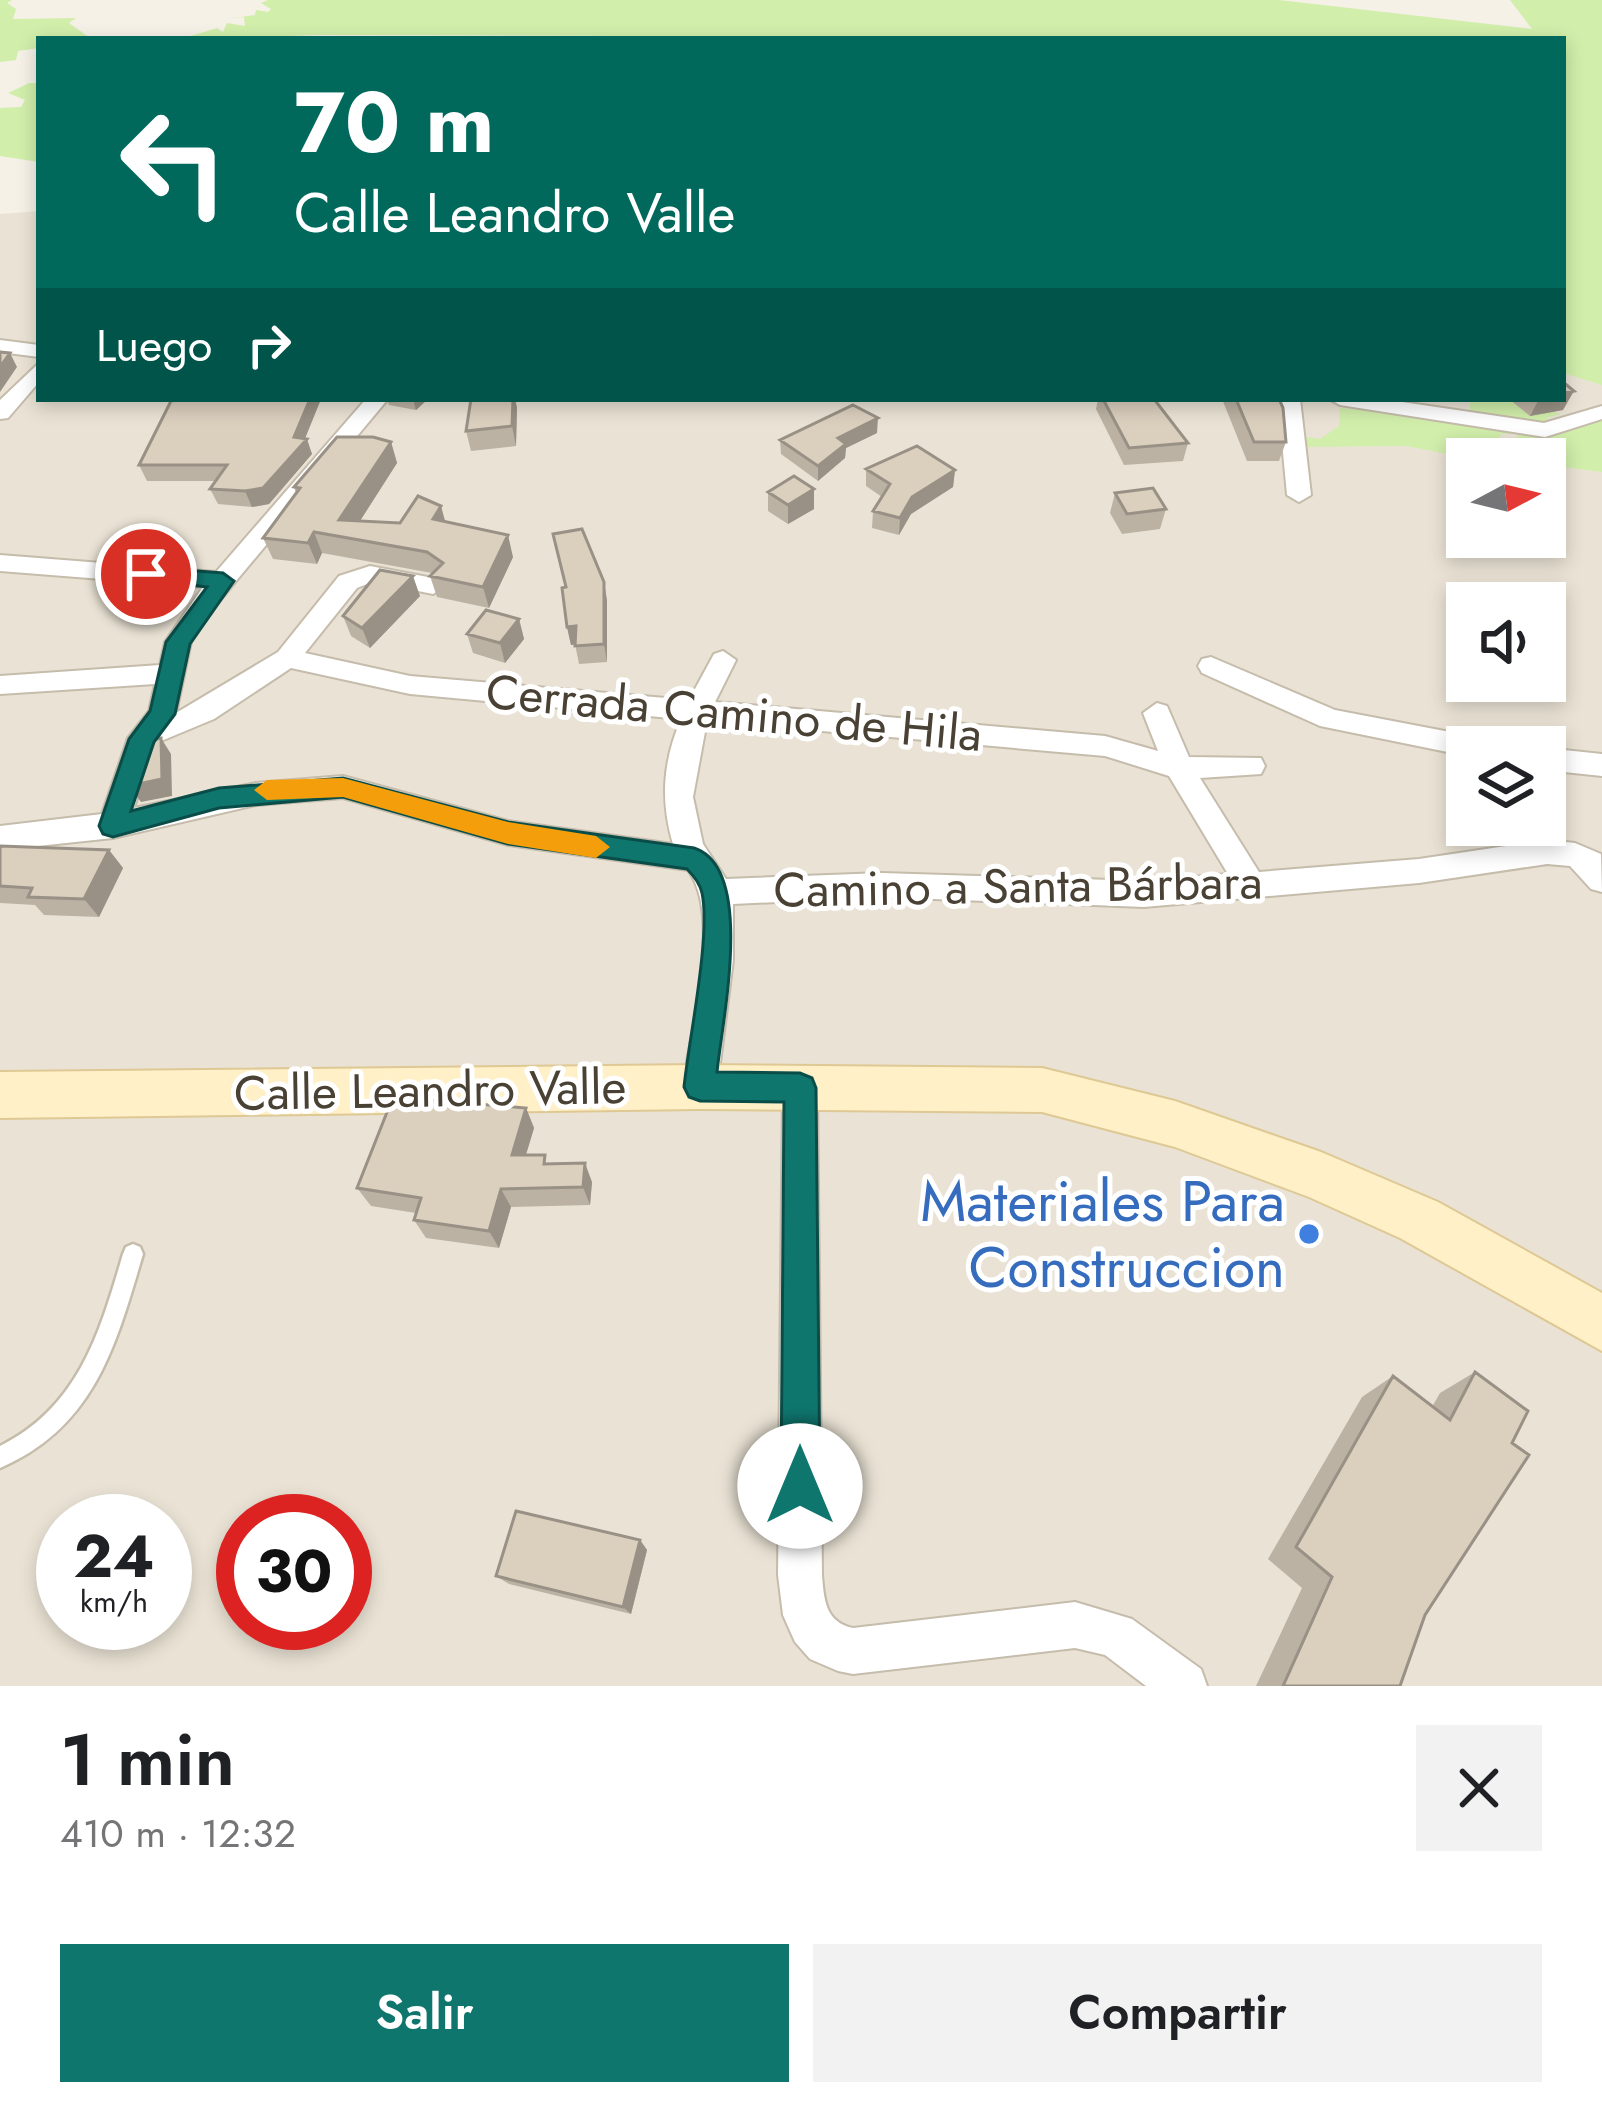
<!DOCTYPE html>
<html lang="es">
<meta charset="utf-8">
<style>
body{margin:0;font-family:Jost,sans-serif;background:#f2f2f2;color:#202124;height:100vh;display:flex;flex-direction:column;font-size:45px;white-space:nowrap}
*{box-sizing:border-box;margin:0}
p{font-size:39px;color:#757577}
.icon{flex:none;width:66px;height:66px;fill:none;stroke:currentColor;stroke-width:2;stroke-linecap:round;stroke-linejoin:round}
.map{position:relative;height:1686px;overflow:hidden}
.side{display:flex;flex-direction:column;background:#fff;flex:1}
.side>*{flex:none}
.guide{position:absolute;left:36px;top:36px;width:1530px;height:366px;border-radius:0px;box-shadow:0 6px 18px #0003;background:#00695c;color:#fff;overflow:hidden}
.needle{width:78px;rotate:83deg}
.controls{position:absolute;left:1446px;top:438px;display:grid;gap:24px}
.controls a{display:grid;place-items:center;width:120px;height:120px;border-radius:0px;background:#fff;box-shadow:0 6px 18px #0003;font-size:60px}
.speed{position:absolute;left:36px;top:1494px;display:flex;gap:24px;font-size:60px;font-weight:700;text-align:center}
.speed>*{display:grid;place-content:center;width:156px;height:156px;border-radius:50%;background:#fff;box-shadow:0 6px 18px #0003;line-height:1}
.speed small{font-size:30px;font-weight:400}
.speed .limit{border:18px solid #d22;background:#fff;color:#111}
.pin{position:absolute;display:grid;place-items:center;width:102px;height:102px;color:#fff;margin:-51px;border:6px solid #fff;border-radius:50%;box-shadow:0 3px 12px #0007}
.me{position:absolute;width:132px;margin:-66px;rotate:0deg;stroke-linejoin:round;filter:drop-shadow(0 0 9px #0008)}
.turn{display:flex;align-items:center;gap:42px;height:252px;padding:0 60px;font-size:54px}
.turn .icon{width:156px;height:156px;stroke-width:2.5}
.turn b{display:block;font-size:84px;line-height:102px}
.then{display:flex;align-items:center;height:114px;padding:0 60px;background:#0003;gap:24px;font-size:45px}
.round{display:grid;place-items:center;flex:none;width:126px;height:126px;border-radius:0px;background:#f2f2f2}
.summary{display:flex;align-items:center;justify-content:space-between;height:204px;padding:0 60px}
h1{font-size:72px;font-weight:600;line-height:90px}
.button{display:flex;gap:24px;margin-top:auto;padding:24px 60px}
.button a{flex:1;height:138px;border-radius:0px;background:#0f766e;color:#fff;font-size:48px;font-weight:600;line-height:138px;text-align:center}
.button a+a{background:#f2f2f2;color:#202124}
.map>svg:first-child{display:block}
</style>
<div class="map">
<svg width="1602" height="1686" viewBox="0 0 1602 1686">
<rect width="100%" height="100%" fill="#f5f1e7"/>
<path fill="#eae3d5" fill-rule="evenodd" d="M1563,170l39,6v1510h-1602v-1472l39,-3v188h1524zM1467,459h78v78h-78zM1467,603h78v78h-78zM1467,747h78v78h-78zM63,1521h102v102h-102zM243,1521h102v102h-102z"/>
<path fill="#d1eeab" d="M0,0h12l-5,3 9,6 -3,10 63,-1 -7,5 21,15 32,1h-83v9l-21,3 -2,9 -16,2z
M268,0h1011l253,29 -22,-29h92v385l-39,-12v-334l-1244,-4 -138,4 36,-11 6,4 4,-9 18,3 -1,-9 -17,2 28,-4 1,-5 12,2 3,-3 -10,-6z
M29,83h10v79l-39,-6v-48l21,-1 4,-7 -17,-7z
M1470,399h39l52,15 -15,4 5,3 51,-9v60l-47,-6 12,-11 -5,-11 -24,-5 -12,7 -12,-5 5,-7h-18l-7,15h-21l1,10 -68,-13 -109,1 9,-10 14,2 19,-13 1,-18 111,9 19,-7z"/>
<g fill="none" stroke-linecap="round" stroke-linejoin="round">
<g stroke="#c5bcab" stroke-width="5">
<path id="lane" d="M133,1244l7,3 3,7c-27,91 -48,173 -143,214v-22c79,-39 100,-114 123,-192l3,-7z"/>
</g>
<g stroke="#c5bcab" stroke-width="4">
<path id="street" d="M0,340l39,5v12l-39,-5z
M39,363v19l-31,36 -8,1v-19z
M366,399h22l-182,218 -15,25 -15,71 102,-61 61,-76 31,-10 63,12 12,8 -12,8 -61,-12 -15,6 -52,65 105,23 279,24 25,-46 9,-3 13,9 -21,42 390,34 53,15 -15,-38 14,-10 10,3 22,51 72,1 4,8 -4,8 -61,4 59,94 160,-13 128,-19 28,3 26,11 1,38 -11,-3 -21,-23 -23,-2 -128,19 -275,24 -262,-10 -149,7v56l-16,127 -5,11 -12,5 -12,-5 -5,-11c7,-56 40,-170 5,-217l-180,-25 -165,-47 -87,7 -143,33 -113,12v-24l102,-12 26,-76 21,-27 6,-27 -155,10v-18l160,-11 5,-23 38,-55 -203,-16v-16l216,17zM291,668l119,26 271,25c-18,42 -21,81 -8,125l-165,-23 -165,-45 -87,7 -122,25 20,-64 60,-25zM707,721l398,35 64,20 59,98 -84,7 -262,-8 -156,6 -23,-35 -10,-47z
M1278,399h22l11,96 -12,7 -12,-7z
M1329,399h53l162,24 58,-17v13l-57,18 -205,-32z
M1211,657l124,53 141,27 14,10h-23v9l-147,-30 -118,-53 -4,-7 4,-7z
M1545,748l57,6v22l-57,-6z
M800,1072l12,5 5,11 5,487c2,24 3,47 31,53l222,-26 57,17 69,50 6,17h-61l-41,-31 -30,-7 -222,26 -15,-3 -28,-12 -15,-17 -12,-27 -5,-40 5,-487 5,-11z"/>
</g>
<g stroke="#dec894" stroke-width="4">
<path id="secondary" d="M700,1065l342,3 133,33 146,51 117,50 164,91v58l-202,-113 -91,-41 -134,-50 -133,-35 -342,-3 -700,9v-46z"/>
</g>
<use href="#lane" fill="#fff" fill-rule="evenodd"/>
<use href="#street" fill="#fff" fill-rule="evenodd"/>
<use href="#secondary" fill="#fff0c8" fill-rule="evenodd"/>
</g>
<path fill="#bcb2a3" d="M177,399h144l-16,39 7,16 -43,50 -17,3 -34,-3 -8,-15 6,-8h-69l-8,-16z
M387,399h41l-12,11 -27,-5z
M471,399h44l2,9 -1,38 -45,5 -5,-20z
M1098,399h56l34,44 -5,18 -59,4 -28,-56z
M1222,399h57l7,43 -7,19h-32z
M1509,399h54v11l-33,6z
M877,433l-31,15 -1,10 -27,23 -37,-27 -1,-14z
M391,442l6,21 -37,58 40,2 46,-1 67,35 -24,51 -52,-11 -7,-21 2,-3 -110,-20 -5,11 -44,-5 -10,-21 33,-45 -2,-6z
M866,469l89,1 -2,17 -42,27 -12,21 -27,-7 1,-17 9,-14 -16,-11z
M814,489v20l-26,15 -20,-13v-19z
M1115,493l51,16 -6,20 -38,5 -12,-21z
M420,596l-50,52 -19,-12 -8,-20z
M607,600v62l-28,2 -4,-20 -4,1 -4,-18z
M519,619l5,20 -19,24 -32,-10 -6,-19z
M0,846l109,4 14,18 -24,49 -55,-2 -9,-10 -35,-2z
M526,1108l8,20 -8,27 66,27 -2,23 -79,2 -12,41 -73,-10 -12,-18 2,-7 -45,-7 -14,-18z
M1475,1372l-50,243 -25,71h-144l46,-98 -34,-29 94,-162 31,-21 39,31 8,-14z
M640,1540l7,10 -16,64 -122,-30 -13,-8z"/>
<path fill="#999185" d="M10,353l7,14 -17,25v-25z
M1574,391l-11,19 -33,6 9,-17h24v-6z
M310,399h11l-17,42 3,-2 5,15 -43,50 -17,3 -7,-16 49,-54z
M413,399h15l-12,11z
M513,399h2l2,9 -1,38 -4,-20z
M878,418l-1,15 -31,15 -1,10 -27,23v-15l20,-28z
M391,442l6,21 -48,75 -10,-18z
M955,470l-2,17 -42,27 -12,21 1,-17 12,-21z
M814,489v20l-26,15v-19z
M441,506l6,22 -14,-9z
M314,532l8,21 -5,11 -9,-21z
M508,535l5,22 -24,51 -6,-21z
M413,576l7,20 -50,52 -8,-20z
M604,582l3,18v62l-3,-18z
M519,619l5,20 -19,24 -5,-20z
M576,626l3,18 -8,1 -4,-18z
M161,738l10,16 1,42 -31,6 -12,-16z
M109,850l14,18 -24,49 -15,-18z
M526,1108l8,20 -14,46 -8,-19z
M585,1163l7,19 -2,23 -7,-18z
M501,1189l10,18 -12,41 -10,-17z
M640,1540l7,10 -16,64 -8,-7z"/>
<path fill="#dbcfbe" stroke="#999185" stroke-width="3" d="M0,352l10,1 -10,14z
M1563,382l11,9 -11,2z
M177,399h133l-16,38 13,2 -44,49 -18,3 -35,-2 17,-24h-88l32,-64z
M471,399h42l-1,27 -46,5z
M1103,399h51l34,44 -59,5z
M1236,399h43l4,9 3,34h-32z
M853,405l25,13 -40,20 8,6 -28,22 -38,-26z
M337,437h36l18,5 -52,78 61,3 18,-27 23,10 -8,13 75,16 -25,52 -53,-11 13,-13 -16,-11 -113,-20 -6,11 -45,-5 37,-50 -6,-1z
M917,446l38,24 -43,27 -12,21 -27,-7 17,-27 -24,-15z
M794,476l20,13 -26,16 -20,-13z
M1153,488l13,21 -39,5 -12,-21z
M582,529l22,53v62l-29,2 1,-20 -9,1 -5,-39 4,-1 -13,-53z
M380,570l33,6 -51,52 -19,-12z
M486,610l33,9 -19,24 -33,-9z
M161,738l1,41 -33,7 15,-45z
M0,846l109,4 -25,49 -56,-2 4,-9 -32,-2z
M393,1097l133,11 -14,47h33l-1,9 41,-1 -2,24 -82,2 -12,42 -75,-11 7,-22 -64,-10z
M1475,1372l53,39 -16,32 17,12 -104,160 -25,71h-117l49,-109 -36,-30 97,-171 57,44z
M516,1511l124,29 -17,67 -127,-31z"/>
<path fill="#0f766e" stroke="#0a4d48" stroke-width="3" d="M146,567l77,6 11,8 -44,63 -15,70 -21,28 -23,69 88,-23 124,-10 165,44 186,26c62,20 28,173 23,224l83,1 12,5 4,10 4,398 -6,14 -14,6 -14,-6 -5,-14 3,-384 -84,-1 -11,-4 -5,-10c5,-48 27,-152 18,-194 -2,-9 -9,-18 -15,-24l-179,-25 -165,-47 -124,11 -106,29 -10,-3 -4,-8 30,-87 21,-28 16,-69 41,-55 -69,-8 -4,-5z"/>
<path fill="#f59e0b" d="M343,778l165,44 88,14 14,11 -14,11 -88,-14 -165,-47 -76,3 -13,-10 13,-10z"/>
<circle fill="#3f7fe0" stroke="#fff" stroke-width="4.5" cx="1309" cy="1234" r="12"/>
<g text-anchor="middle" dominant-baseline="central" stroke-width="10" stroke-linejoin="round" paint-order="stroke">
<g font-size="48" fill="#4a4135" stroke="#fff">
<text transform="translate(734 713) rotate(5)">Cerrada Camino de Hila</text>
<text transform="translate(1018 886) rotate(-1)">Camino a Santa Bárbara</text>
<text transform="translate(430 1090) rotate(-1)">Calle Leandro Valle</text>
</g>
<g font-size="57" fill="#366cbe" stroke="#fff" text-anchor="end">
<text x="1285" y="1201">Materiales Para<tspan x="1285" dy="66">Construccion</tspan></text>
</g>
</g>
</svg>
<div class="controls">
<a><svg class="needle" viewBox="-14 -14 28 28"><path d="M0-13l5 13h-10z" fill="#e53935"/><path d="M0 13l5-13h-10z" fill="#757577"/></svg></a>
<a><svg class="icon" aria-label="sound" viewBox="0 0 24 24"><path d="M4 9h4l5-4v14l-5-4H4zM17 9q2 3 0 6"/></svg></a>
<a><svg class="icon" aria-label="layers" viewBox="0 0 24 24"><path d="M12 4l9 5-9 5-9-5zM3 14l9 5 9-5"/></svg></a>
</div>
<div class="speed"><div>24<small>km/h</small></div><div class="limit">30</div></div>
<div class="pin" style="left:146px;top:574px;background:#d93025"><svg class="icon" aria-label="arrive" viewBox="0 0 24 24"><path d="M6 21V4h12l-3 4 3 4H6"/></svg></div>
<svg class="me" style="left:800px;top:1486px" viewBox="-20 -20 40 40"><circle r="19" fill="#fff"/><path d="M0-13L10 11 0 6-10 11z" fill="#0f766e"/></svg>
<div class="guide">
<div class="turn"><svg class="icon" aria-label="left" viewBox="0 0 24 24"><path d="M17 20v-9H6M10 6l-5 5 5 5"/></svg><div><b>70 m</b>Calle Leandro Valle</div></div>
<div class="then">Luego<svg class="icon" aria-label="right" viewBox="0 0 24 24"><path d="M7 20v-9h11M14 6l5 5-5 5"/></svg></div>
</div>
</div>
<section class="side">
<div class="summary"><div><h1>1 min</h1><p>410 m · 12:32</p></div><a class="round"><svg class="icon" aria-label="close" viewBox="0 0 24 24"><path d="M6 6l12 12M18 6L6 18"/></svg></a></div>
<div class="button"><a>Salir</a><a>Compartir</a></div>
</section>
